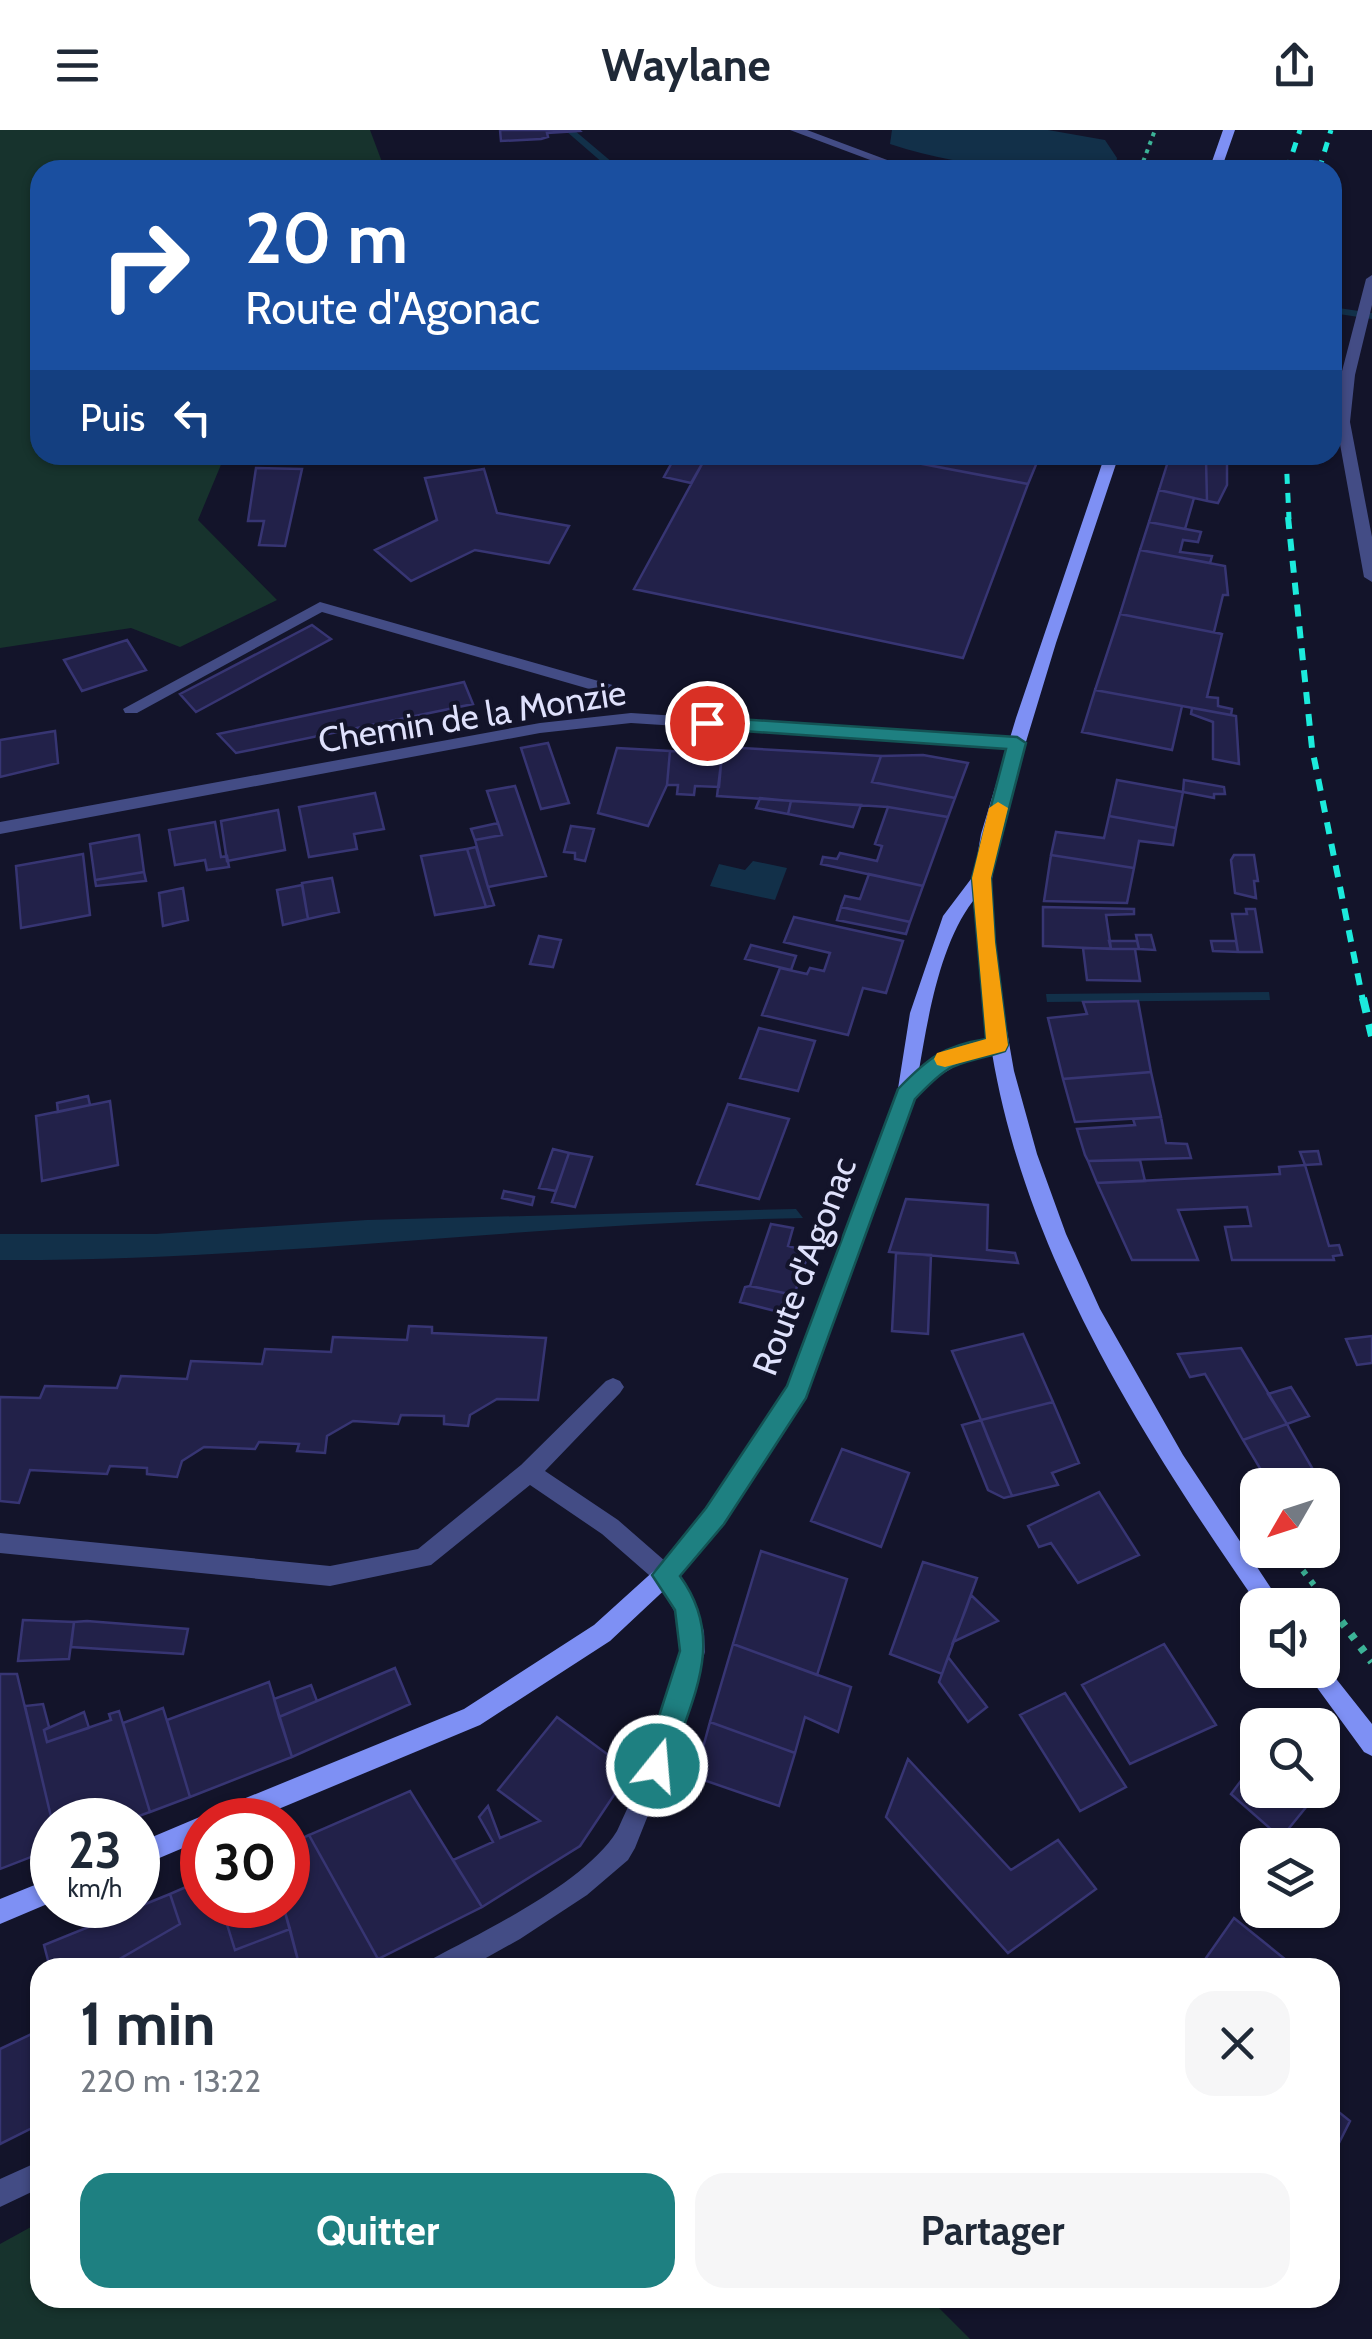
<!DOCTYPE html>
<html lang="fr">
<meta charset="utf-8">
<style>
body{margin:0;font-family:Cabin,sans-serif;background:#f6f6f7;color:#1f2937;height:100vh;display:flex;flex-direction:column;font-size:38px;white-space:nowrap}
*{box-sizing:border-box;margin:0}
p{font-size:32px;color:#747a83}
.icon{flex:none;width:55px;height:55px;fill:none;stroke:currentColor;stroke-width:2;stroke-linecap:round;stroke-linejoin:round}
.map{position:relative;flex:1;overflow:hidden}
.side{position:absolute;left:30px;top:1828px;width:1310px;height:350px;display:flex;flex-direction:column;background:#fff;border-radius:30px;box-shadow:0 2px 8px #0004}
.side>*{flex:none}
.top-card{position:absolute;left:30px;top:30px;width:1312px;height:305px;border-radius:30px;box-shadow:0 2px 8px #0004;background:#1a4fa0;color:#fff;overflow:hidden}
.needle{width:65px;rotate:231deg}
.tools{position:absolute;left:1240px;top:1338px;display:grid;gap:20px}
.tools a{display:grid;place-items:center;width:100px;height:100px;border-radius:20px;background:#fff;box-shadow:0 2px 8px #0004;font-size:50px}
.speed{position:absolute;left:30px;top:1668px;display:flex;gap:20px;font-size:50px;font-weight:700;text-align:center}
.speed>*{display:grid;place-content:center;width:130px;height:130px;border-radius:50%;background:#fff;box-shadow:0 2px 8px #0004;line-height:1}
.speed small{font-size:25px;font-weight:400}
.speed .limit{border:15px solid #d22;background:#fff;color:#111}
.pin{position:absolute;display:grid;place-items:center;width:85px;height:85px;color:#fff;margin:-42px;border:5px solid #fff;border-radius:50%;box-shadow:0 2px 10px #0007}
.me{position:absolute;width:110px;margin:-55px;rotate:17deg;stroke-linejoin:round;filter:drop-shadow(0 0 8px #0008)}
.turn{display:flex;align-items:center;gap:35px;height:210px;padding:0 50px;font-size:45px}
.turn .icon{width:130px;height:130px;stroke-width:2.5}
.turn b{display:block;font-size:70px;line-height:85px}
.then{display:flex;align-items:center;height:95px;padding:0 50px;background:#0003;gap:20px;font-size:38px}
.round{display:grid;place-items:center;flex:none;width:105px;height:105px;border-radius:30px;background:#f6f6f7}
.summary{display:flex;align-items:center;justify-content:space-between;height:170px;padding:0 50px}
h1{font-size:60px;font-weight:700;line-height:75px}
.primary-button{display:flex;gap:20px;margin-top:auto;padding:20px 50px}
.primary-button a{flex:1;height:115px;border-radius:30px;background:#1e8081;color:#fff;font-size:40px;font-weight:700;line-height:115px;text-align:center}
.primary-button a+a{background:#f6f6f7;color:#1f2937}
header{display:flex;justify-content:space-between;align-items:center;height:130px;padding:0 50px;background:#fff;font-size:45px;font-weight:700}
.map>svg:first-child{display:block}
</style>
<header><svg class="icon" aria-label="menu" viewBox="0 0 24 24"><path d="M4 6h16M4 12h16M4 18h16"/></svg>Waylane<svg class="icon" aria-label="share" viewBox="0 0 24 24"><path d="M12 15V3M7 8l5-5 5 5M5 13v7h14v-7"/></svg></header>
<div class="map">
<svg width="1372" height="2209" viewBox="0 0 1372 2209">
<rect width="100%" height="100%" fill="#13142a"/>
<path fill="#17332d" d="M0,0h370l15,40h-345v285h185l-27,65 79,80 -97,47 -49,-19 -131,20z
M40,2092v76h889l41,41h-970v-95z"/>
<path fill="#123049" d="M892,0h156l57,10 12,18 -2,12c-77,0 -151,-1 -225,-26z
M753,731l34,7 -12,32 -65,-14 9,-22 26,6z
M1269,862l1,8 -223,2 -1,-8z
M796,1079l7,9c-268,5 -535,43 -803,42v-26h156l211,-14z"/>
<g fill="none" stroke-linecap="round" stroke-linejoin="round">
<path fill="#123049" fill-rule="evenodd" d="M574,0l45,38 2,2h-10l-45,-39z
M1332,177l40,6v6l-40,-6z"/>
</g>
<path fill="#222149" stroke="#373573" stroke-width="2.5" d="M500,0h79l1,1 -33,2 1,4 -7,2 -40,2z
M676,325h31l-16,28 -27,-6z
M707,325h168l153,29 -65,174 -329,-69z
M875,325h165l-12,29z
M1170,325l36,4 1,42 -48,-11z
M1206,329l21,4v22l-9,18 -11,-2z
M256,338l46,1 -17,77 -26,-1 5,-24h-16z
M484,339l13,44 72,13 -20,37 -74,-13 -64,31 -36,-31 62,-30 -12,-42z
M1159,360l35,8 -9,31 -36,-7z
M1149,392l52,10 -3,10 -15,-2 -3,12 32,4 -2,7 -70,-13z
M1140,420l85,16 3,29h-5l-9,37 8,2 -102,-20z
M1120,484l102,20 -15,63 11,1v8l14,3 -1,6 -136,-25z
M312,495l19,14 -135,73 -16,-18z
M127,510l19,30 -64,21 -18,-31z
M464,552l9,22 -237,49 -18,-19z
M1095,560l87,16 -10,44 -90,-18z
M1192,578l44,8 3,48 -26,-5v-37l-22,-8z
M55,601l3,32 -58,14v-37z
M548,613l21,60 -28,6 -20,-61z
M723,617l158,9 -9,26 83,16 -7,19 -60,-10 -171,-11z
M617,618l53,3 -3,34 -19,41 -50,-13z
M670,621l52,2 -3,34 -24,-1 -1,9 -17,-1 1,-9h-11z
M923,625l45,8 -13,35 -83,-16 9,-26z
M1117,650l66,12 -7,36 -67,-12z
M1184,650l40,7 1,7h-11v4l-31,-6z
M515,656l31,90 -58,11 -13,-47 27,-5 -15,-44z
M375,663l9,36 -30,5 3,15 -48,8 -10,-50z
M760,668l31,3 -3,13 -32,-6z
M791,671l70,4 -8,22 -65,-13z
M888,677l60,10 -25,69 -102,-22 2,-7 14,2 3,-6 37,8 5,-15 -7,-2z
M278,680l7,40 -58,11 -6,-40z
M1109,686l67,12 -3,17 -34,-4 -5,27 -83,-13 5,-23 48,6z
M215,692l6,35 6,-1 2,11 -22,3 -2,-10 -30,5 -6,-35z
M498,693l4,12 -27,5 -4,-11z
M571,696l23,3 -9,32 -10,-2v-6l-11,-1z
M139,705l5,37 -49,8 -5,-36z
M476,717l12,40 6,18 -8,2 -19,-58z
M467,719l19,58 -51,8 -14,-59z
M83,724l7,61 -69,13 -5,-62z
M1051,725l83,13 -7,35 -83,-2z
M1234,725h20l4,26h-4l2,17 -21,-5 -4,-33z
M144,742l2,9 -50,5 -1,-6z
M869,744l54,12 -13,36 -69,-15 4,-11 15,3z
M332,748l7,34 -31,7 -6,-36z
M302,755l6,34 -25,6 -6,-35z
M183,758l5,32 -25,6 -4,-33z
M841,777l69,15 -4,12 -69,-14z
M1043,777l91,2v5l-28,1 5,34 -68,-3z
M1246,779h9l7,43h-24l-6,-38h15z
M794,787l109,24 -17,52 -23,-5 -15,47 -86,-20 18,-47 27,6 3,-6 14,3 6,-18 -46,-11z
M1136,805h15l4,15 -16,-1z
M539,806l22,4 -8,27 -23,-3z
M1109,811h28l2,8h-28z
M1211,811h25l2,11 -25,-1z
M751,815l45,11 -5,14 -46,-11z
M1083,818l52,1 5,32 -53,-1z
M1138,871l13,71 -88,7 -15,-61 39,-4 -4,-12z
M759,898l56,13 -17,50 -58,-13z
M1151,942l10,45 -86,5 -12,-43z
M88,966l2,9 -32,7 -1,-9z
M110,971l8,64 -76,16 -6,-65z
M728,974l61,15 -30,80 -62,-15z
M1161,987l5,26 21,1 4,14 -103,3 -3,-6 -8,-26 58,-4 -2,-6z
M553,1019l16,4 -13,38 -17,-3z
M1318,1021l3,13 -16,1 -5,-13z
M569,1023l23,4 -17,50 -23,-5z
M1140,1030l5,21 -48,2 -9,-22z
M1305,1035l24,81 10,-1 3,10 -9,1 1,4h-102l-7,-33 26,-1 -4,-19 -69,3 20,50h-66l-35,-77 183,-9 -1,-7z
M504,1061l30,6 -2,8 -30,-7z
M906,1069l82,6 -1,45 28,3 3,10 -129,-11z
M771,1094l22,4 -5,18 21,6 -15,43 -44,-9z
M896,1123l35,2 -3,79 -36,-3z
M750,1156l44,9 -7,19 -47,-12 5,-15z
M409,1196l23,1v6l114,5 -8,62 -41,-1 -27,16 -2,11 -24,-2v-8l-43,-1 -3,9 -45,-3 -26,15 -2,17 -28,-2 2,-7 -40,-2 -4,7 -51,-2 -22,14 -5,16 -30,-3v-6l-37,-2 -3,8 -77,-4 -11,33 -19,-2v-104l40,1 5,-12 72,2 4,-12 66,3 4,-18 71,3 3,-15 66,3 2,-15 74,3z
M1023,1204l30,68 -72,18 -29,-69z
M1372,1206v27l-15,2 -11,-26z
M1241,1218l46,76 -44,16 -38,-66 -15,3 -12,-23z
M1291,1257l18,29 -22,8 -19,-30z
M1053,1272l26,61 -27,10 6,12 -46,11 -31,-76z
M981,1290l7,18 24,58 -8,2 -16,-8 -26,-65z
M1287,1294l3,6 32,55h-52l-27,-45z
M842,1319l67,24 -28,74 -70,-26z
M1099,1362l40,63 -61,28 -27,-40 -12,4 -11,-21z
M761,1421l86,28 -30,96 -84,-31z
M923,1432l54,16 -35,96 -52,-20z
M971,1465l27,26 -45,21 13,-33z
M23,1490l51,2 -5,37 -51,2z
M87,1491l101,8 -5,25 -112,-7 3,-25z
M733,1514l118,43 -13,45 -33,-15 -10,36 -85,-31z
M1164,1514l52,81 -86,39 -48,-79z
M948,1527l39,50 -19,15 -29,-40z
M395,1538l15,36 -118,53 -13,-40z
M0,1544h17l35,147v28l-52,20z
M269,1552l23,75 -102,40 -23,-77z
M311,1555l6,16 -38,16 -5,-18z
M1065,1563l61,94 -46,24 -60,-96z
M43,1574l6,23 -5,3 3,12 64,-22 -2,-6 10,-3 31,101 -22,8 -76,1 -27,-115z
M163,1578l27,89 -40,15 -27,-89z
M84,1582l5,16 -42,14 -3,-12z
M557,1587l73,54 -50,75 -98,61 -29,-47 40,-18 -14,-25 9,-11 12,32 40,-17 -42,-31z
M710,1592l85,31 -16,53 -84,-29z
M1258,1628v32h62l-39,48 -50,-44z
M908,1629l103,111 47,-30 38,49 -88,64 -122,-136z
M410,1661l72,116 -104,52 -69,-124z
M309,1705l69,124 -17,9h-61l-17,-63h5v-60z
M202,1750v25h19l14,45 55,-21 10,39h-196l76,-44 -10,-30z
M170,1764l10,30 -76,44h-54l-6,-23z
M221,1775h62l7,24 -55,21z
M1234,1788l62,50h-97z
M40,1900v70l-5,2 5,22 -40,20v-95z
M1330,1975l20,16 -17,34 -3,-3z"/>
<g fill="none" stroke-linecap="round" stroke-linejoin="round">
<path stroke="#3cb397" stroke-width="4" stroke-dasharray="4 5" stroke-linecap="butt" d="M1140,40l15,-40"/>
<path stroke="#3cb397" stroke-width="6" stroke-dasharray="5 8" stroke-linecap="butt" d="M1287,1420l37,48"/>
<path stroke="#3cb397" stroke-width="8" stroke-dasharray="6 10" stroke-linecap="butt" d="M1322,1466l50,66"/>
<path fill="#434c85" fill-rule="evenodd" d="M790,0h17l107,40h-17z
M320,472l296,84 2,4 -8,5 -288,-83 -185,101h-12l-2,-4z
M613,1248l7,3 4,6 -4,6 -75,78 73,49 55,48 3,7 -3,7 -8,3 -8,-3 -55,-48 -72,-49 -99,80 -101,21 -330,-33v-20l330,33 88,-17 103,-84 85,-84z"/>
<path fill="#434c85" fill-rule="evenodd" d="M1372,145v30l-17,70 -5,47 22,115v45l-8,-5 -28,-155 5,-47 25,-96z
M631,583l386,25 8,5 -8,5 -386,-25 -91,10 -540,101v-12l540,-99z
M665,1435l8,3 21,35 10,28 1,21 -33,103 -37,93 -7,12 -41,35 -67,44 -52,29h-39l3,-9c54,-29 153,-76 185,-128 20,-43 71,-156 64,-200 -4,-22 -19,-37 -27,-56l3,-7z
M40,2031v27l-40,19v-28z"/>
<path fill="#7e90f4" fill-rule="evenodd" d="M1223,0h12l-14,40h-12z
M1105,325h14l-63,188 -58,191 -8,60 9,92 15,85 23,83 29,80 34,75 83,146 99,150h-24c-115,-166 -232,-349 -266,-552 -33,7 -55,22 -78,46l-109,298 -82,126 -50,59 -63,59 -130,84 -228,95h-50v20l-64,27v-24l64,-27 9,4 3,-9 250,-102 130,-84 63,-57 50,-59 82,-122 108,-292 13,-82 33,-97 31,-41 7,-41 35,-116zM973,771l17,138 -39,11 -32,20c9,-53 21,-126 54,-169z
M1322,1531l50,63v32l-8,-4 -54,-74 -4,-8h16z
M52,1748v24l-52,22v-25z"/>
<path stroke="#1cebdc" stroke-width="5" stroke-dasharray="10 9" stroke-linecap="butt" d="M1287,40l13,-40
M1319,40l12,-40
M1286,325l3,64"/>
<path stroke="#1cebdc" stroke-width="6" stroke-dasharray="12 10" stroke-linecap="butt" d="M1288,387l24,231 51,253"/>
<path stroke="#1cebdc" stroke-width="8" stroke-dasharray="15 12" stroke-linecap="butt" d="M1363,868l9,38"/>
</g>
<path fill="#1e8081" stroke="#145354" stroke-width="2.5" d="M707,587l310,20 9,6 -35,135 4,64 13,103 -3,6c-51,16 -50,6 -90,48l-109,299 -82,126 -44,52c47,65 12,121 -10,190l-4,9 -9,4 -10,-4 -4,-9 37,-115 -5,-41 -23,-35 54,-67 81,-122 111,-297c30,-31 45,-43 88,-50l-14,-161 34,-129 -306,-21v-9z"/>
<path fill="#f59e0b" d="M998,672l10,6 -17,70 4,64 13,103 -3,6 -60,16 -8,-2 -3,-6 3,-6 49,-14 -14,-161 17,-70z"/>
<g text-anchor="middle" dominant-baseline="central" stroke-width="8" stroke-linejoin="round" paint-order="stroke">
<g font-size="35" fill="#dfe1fc" stroke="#13142a">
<text transform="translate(472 586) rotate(-9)">Chemin de la Monzie</text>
<text transform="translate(804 1136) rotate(-69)">Route d'Agonac</text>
</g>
</g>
</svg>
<div class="tools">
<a><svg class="needle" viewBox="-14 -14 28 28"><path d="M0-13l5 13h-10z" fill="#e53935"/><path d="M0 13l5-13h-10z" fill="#747a83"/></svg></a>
<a><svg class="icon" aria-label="sound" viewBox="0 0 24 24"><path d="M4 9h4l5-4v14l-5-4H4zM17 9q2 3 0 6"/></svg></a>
<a><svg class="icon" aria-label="search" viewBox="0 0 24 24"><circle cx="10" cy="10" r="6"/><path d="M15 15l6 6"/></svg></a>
<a><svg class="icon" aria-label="layers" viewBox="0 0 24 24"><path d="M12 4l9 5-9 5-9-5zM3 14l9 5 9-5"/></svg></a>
</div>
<div class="speed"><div>23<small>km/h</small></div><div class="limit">30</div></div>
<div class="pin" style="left:707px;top:593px;background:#d93025"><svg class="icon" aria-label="arrive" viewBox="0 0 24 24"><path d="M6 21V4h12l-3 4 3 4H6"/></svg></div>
<svg class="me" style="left:657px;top:1636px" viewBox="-20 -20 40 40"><circle r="17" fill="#1e8081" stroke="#fff" stroke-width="3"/><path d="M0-11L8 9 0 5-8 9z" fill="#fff"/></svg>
<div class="top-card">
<div class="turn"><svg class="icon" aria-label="right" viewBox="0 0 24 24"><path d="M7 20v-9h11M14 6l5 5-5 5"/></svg><div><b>20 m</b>Route d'Agonac</div></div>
<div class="then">Puis<svg class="icon" aria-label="left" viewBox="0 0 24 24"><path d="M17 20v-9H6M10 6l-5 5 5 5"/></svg></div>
</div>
<section class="side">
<div class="summary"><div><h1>1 min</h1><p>220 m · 13:22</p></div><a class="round"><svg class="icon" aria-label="close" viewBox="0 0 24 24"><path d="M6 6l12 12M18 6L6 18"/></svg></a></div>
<div class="primary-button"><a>Quitter</a><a>Partager</a></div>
</section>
</div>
